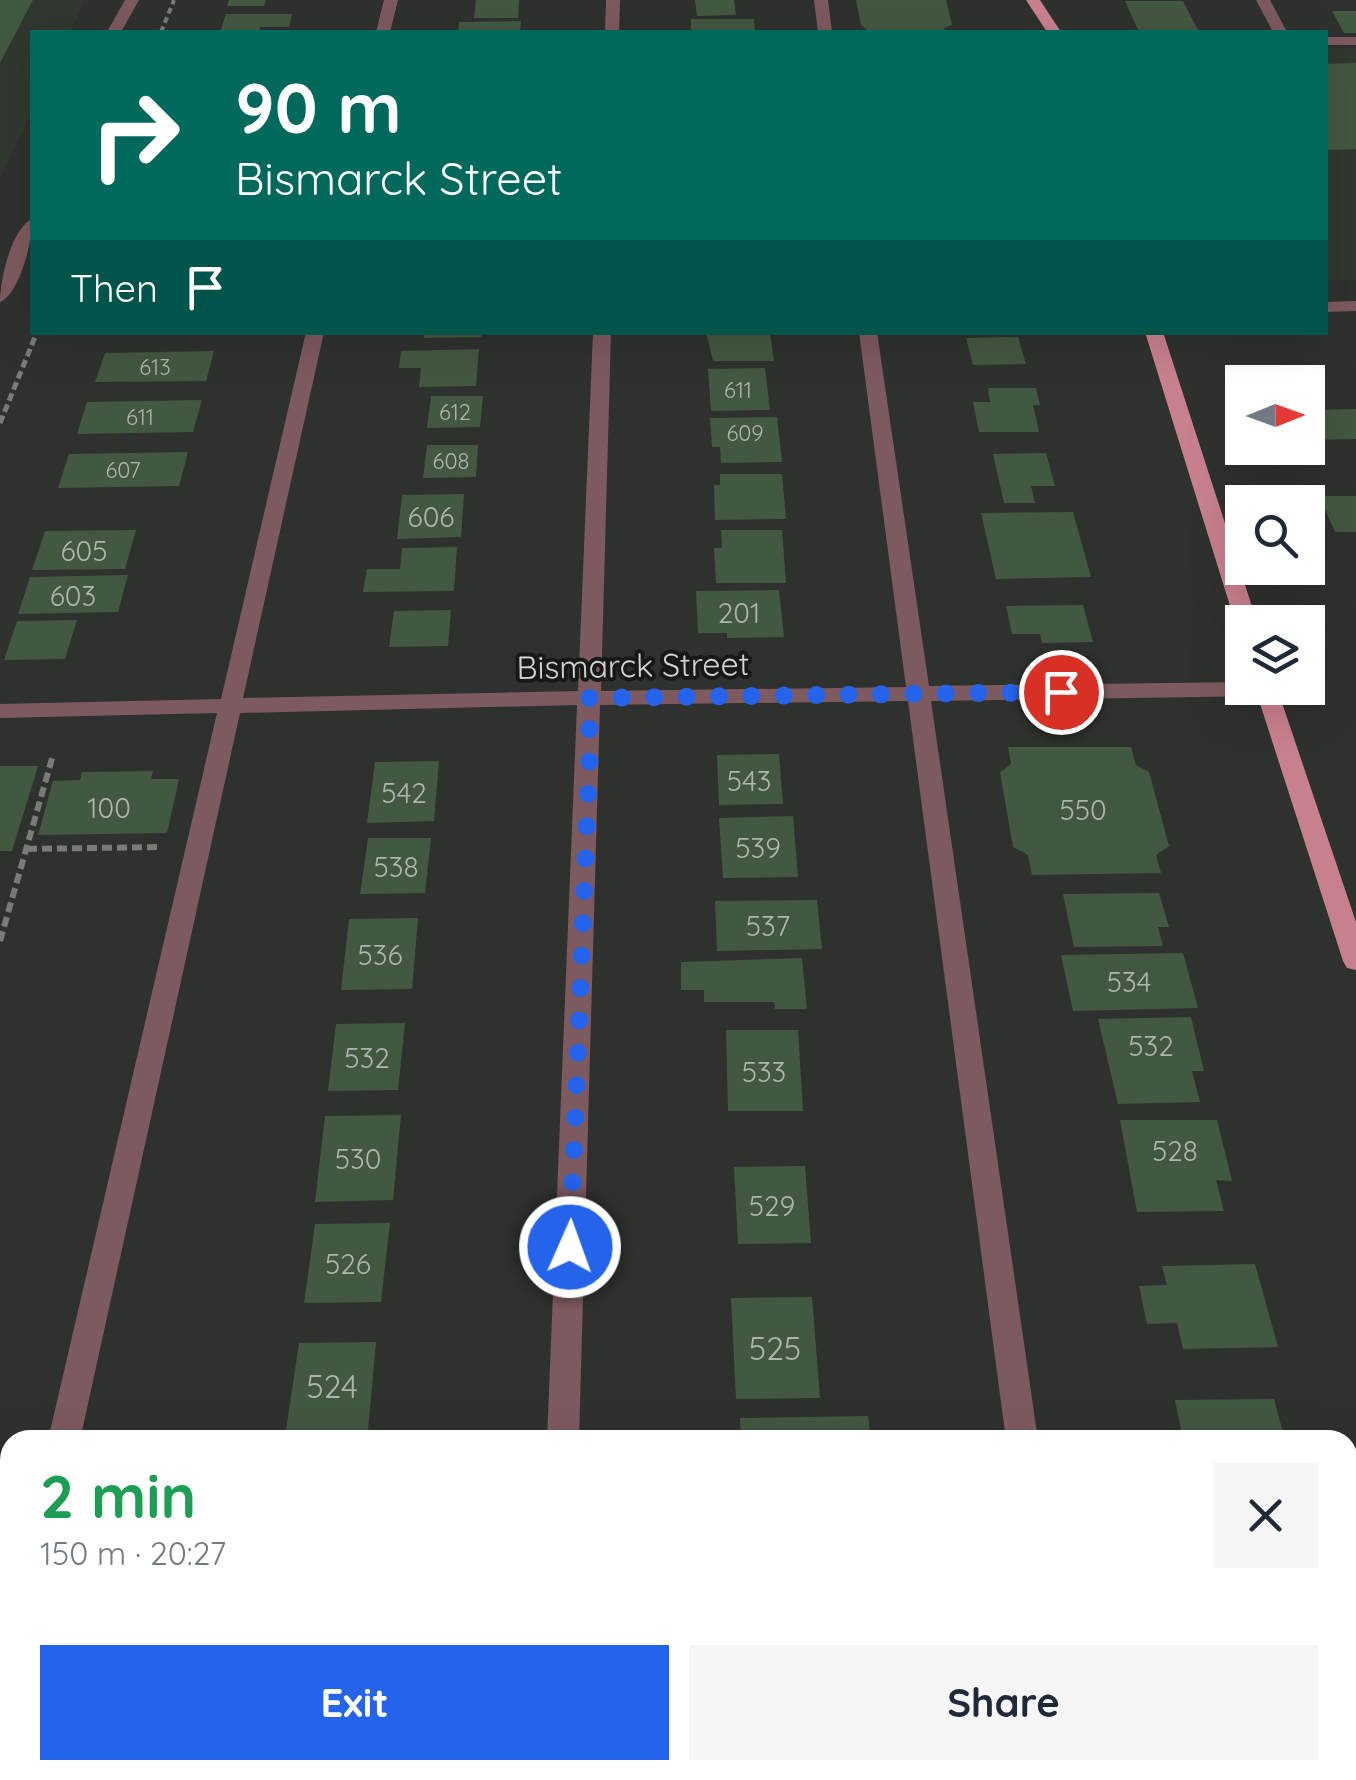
<!DOCTYPE html>
<meta charset="utf-8">
<style>
body{margin:0;font-family:Quicksand,sans-serif;background:#f6f6f7;color:#1f2937;height:100vh;display:flex;flex-direction:column;font-size:38px;white-space:nowrap}
*{box-sizing:border-box;margin:0}
p{font-size:32px;color:#747a83}
.icon{flex:none;width:55px;height:55px;fill:none;stroke:currentColor;stroke-width:2;stroke-linecap:round;stroke-linejoin:round}
.map{position:relative;flex:1;overflow:hidden}
.sheet{position:absolute;left:0px;top:1430px;width:1358px;height:350px;display:flex;flex-direction:column;background:#fff;border-radius:30px 30px 0 0;box-shadow:0 10px 40px #0002}
.sheet>*{flex:none}
.top-card{position:absolute;left:30px;top:30px;width:1298px;height:305px;border-radius:0px;box-shadow:0 10px 40px #0002;background:#00695c;color:#fff;overflow:hidden}
.needle{width:65px;rotate:89deg}
.controls{position:absolute;left:1225px;top:365px;display:grid;gap:20px}
.controls a{display:grid;place-items:center;width:100px;height:100px;border-radius:0px;background:#fff;box-shadow:0 10px 40px #0002;font-size:50px}
.pin{position:absolute;display:grid;place-items:center;width:85px;height:85px;color:#fff;margin:-42px;border:5px solid #fff;border-radius:50%;box-shadow:0 2px 10px #0007}
.me{position:absolute;width:110px;margin:-55px;rotate:2deg;stroke-linejoin:round;filter:drop-shadow(0 0 8px #0008)}
.turn{display:flex;align-items:center;gap:35px;height:210px;padding:0 40px;font-size:45px}
.turn .icon{width:130px;height:130px;stroke-width:2.5}
.turn b{display:block;font-size:70px;line-height:85px}
.then{display:flex;align-items:center;height:95px;padding:0 40px;background:#0003;gap:20px;font-size:38px}
.round{display:grid;place-items:center;flex:none;width:105px;height:105px;border-radius:0px;background:#f6f6f7}
.head{display:flex;align-items:center;justify-content:space-between;height:170px;padding:0 40px}
h1{font-size:60px;font-weight:700;line-height:75px;color:#1e9e55}
.button{display:flex;gap:20px;margin-top:auto;padding:20px 40px}
.button a{flex:1;height:115px;border-radius:0px;background:#2563eb;color:#fff;font-size:40px;font-weight:700;line-height:115px;text-align:center}
.button a+a{background:#f6f6f7;color:#1f2937}
.map>svg:first-child{display:block}
</style>
<div class="map">
<svg width="1356" height="1780" viewBox="0 0 1356 1780">
<rect width="100%" height="100%" fill="#2e312e"/>
<path fill="#30382f" d="M0,0h85l-15,32h-38v79l-32,68z
M1325,48h31v232h-31z"/>
<path fill="#435840" d="M0,0h33l-33,63z
M229,0h37l-2,6h-37z
M476,0h43l-1,18h-44z
M695,0h39l2,15 -39,1z
M856,0h90l6,25 -8,3 1,4h-75l-9,-7z
M1125,1h58l16,31h-60z
M1332,11h24v22h-12z
M226,14h66l-3,13h-29l-1,5h-39z
M691,19h63l1,13h-64z
M521,21l-1,11h-62l1,-10z
M1356,63v86l-31,1v-86z
M425,332h56v5l-57,1z
M706,332h64l4,29h-61z
M1018,337l8,27 -53,1 -7,-27z
M479,349l-3,37 -57,1 2,-19h-22l2,-17z
M214,351l-8,30 -111,1 10,-29z
M765,368l5,42 -59,1 -3,-42z
M988,388h48l4,17h-7l6,27h-60l-6,-30h17z
M431,396h52l-3,31 -53,1z
M202,400l-9,32 -116,2 10,-32z
M1356,409v30l-48,1v-30z
M777,417l5,45 -61,1 -1,-16h-8l-2,-29z
M427,445h51l-2,32 -53,1z
M188,452l-9,34 -121,2 11,-34z
M1046,453l9,33h-24l4,17h-31l-11,-49z
M720,474h62l4,45 -71,1 -1,-35h6z
M464,494l-3,43 -64,2 5,-44z
M1319,496h37v36h-21z
M1073,512l18,65 -95,2 -15,-66z
M136,530l-11,39 -93,1 13,-39z
M721,530h61l4,53h-70l-2,-35h8z
M457,547l-3,44 -91,1 4,-23h33l2,-21z
M128,575l-10,37 -100,2 12,-37z
M779,590l5,47 -57,1v-5h-29l-2,-42z
M1083,605l10,37 -51,1 -2,-9h-28l-6,-28z
M451,610l-3,36 -59,1 5,-36z
M77,620l-12,39 -61,1 13,-39z
M1008,747h123l5,18 13,7 20,74 -13,9 5,18 -129,2 -4,-20 -15,-8 -13,-75 11,-8z
M779,754l4,50 -64,1 -2,-50z
M439,761l-5,60 -67,2 8,-61z
M0,766h38l-26,85h-12z
M153,771l-2,8h28l-12,54 -129,2 15,-54 27,-1 2,-8z
M793,816l5,61 -75,1 -4,-60z
M368,838h63l-6,55 -65,1z
M1159,893l10,34h-11l5,19 -89,1 -11,-53z
M817,900l5,49 -105,2 -2,-50z
M418,918l-6,71 -71,1 8,-71z
M1183,953l15,55 -125,3 -12,-56z
M802,958l5,51h-32l-1,-7h-70v-12h-23v-28z
M1191,1017l13,54h-12l8,31 -82,2 -20,-85z
M405,1023l-7,67 -70,1 8,-67z
M726,1030h72l5,81h-75z
M401,1115l-8,85 -78,2 10,-86z
M1120,1120h97l15,61 -16,-1 8,31 -87,1z
M805,1166l6,77 -73,1 -4,-77z
M390,1223l-9,79 -77,1 11,-79z
M1255,1264l23,83 -95,2 -6,-26 -30,1 -8,-38 28,-1 -5,-19z
M812,1297l8,101 -84,1 -5,-101z
M376,1342l-8,88h-82l13,-87z
M1274,1399l11,41h-102l-8,-40z
M868,1416l3,24h-130l-1,-22z
M1348,1650h8v100h-8z
M228,1770h93l-2,10h-92z
M703,1770h135l1,10h-136z"/>
<g fill="none" stroke-linecap="round" stroke-linejoin="round">
<path stroke="#797b78" stroke-width="4" stroke-dasharray="6 4" stroke-linecap="butt" d="M161,32l13,-32"/>
<path stroke="#797b78" stroke-width="5" stroke-dasharray="8 4" stroke-linecap="butt" d="M0,423l37,-91"/>
<path stroke="#797b78" stroke-width="6" stroke-dasharray="10 5" stroke-linecap="butt" d="M27,849l131,-2
M0,941l53,-186"/>
<path fill="#7d5a5f" fill-rule="evenodd" d="M125,0h14l-18,32h-14z
M384,0h14l-8,32h-14z
M606,0h14l-1,32h-14z
M814,0h14l4,32h-14z
M1256,0h14l17,32h-14z
M1325,37h31v8h-31z
M32,219c1,20 -12,75 -32,83 0,-22 11,-73 32,-83z
M1356,301v10l-31,1v-10z
M306,332h18l-81,366 335,-7 15,-359h18l-10,359 305,-4 -47,-355h18l52,354 313,-4v6h35l-2,6 -8,2 -336,5 107,739h-32l-98,-739 -308,4 -21,735h-32l30,-735 -337,8 -160,727h-32l169,-727 -217,5v-14l221,-5z
M10,1663v74l-10,4v-74z
M532,1770h36v10h-36z
M1050,1770h36l1,10h-36z"/>
<path fill="#c8808d" fill-rule="evenodd" d="M1026,0h14l21,32h-14z
M1145,332h18l94,290h-15v6l-7,-6z
M1255,688h22l79,234v48l-9,-2 -4,-7z"/>
</g>
<g fill="none" stroke-linecap="round" stroke-linejoin="round">
<path stroke="#2563eb" stroke-width="18" stroke-dasharray="0 32.4" d="M570,1247l20,-503 -2,-46 473,-6"/>
</g>
<g text-anchor="middle" dominant-baseline="central" stroke-width="8" stroke-linejoin="round" paint-order="stroke">
<g font-size="22" fill="#aeb5ad">
<text x="155" y="367">613</text>
<text x="738" y="390">611</text>
<text x="455" y="412">612</text>
<text x="140" y="417">611</text>
<text x="745" y="433">609</text>
<text x="451" y="461">608</text>
<text x="123" y="470">607</text>
</g>
<g font-size="28" fill="#aeb5ad">
<text x="431" y="516">606</text>
<text x="84" y="550">605</text>
<text x="73" y="595">603</text>
<text x="739" y="612">201</text>
<text x="749" y="780">543</text>
<text x="404" y="792">542</text>
<text x="109" y="807">100</text>
<text x="1083" y="809">550</text>
<text x="758" y="847">539</text>
<text x="396" y="866">538</text>
<text x="768" y="925">537</text>
<text x="380" y="954">536</text>
<text x="1129" y="981">534</text>
<text x="1151" y="1045">532</text>
<text x="367" y="1057">532</text>
<text x="764" y="1071">533</text>
<text x="1175" y="1150">528</text>
<text x="358" y="1158">530</text>
<text x="772" y="1205">529</text>
<text x="348" y="1263">526</text>
</g>
<g font-size="32" fill="#d2d4d1" stroke="#171917">
<text transform="translate(633 665) rotate(-1)">Bismarck Street</text>
</g>
<g font-size="32" fill="#aeb5ad">
<text x="775" y="1348">525</text>
<text x="332" y="1386">524</text>
</g>
</g>
</svg>
<div class="controls">
<a><svg class="needle" viewBox="-14 -14 28 28"><path d="M0-13l5 13h-10z" fill="#e53935"/><path d="M0 13l5-13h-10z" fill="#747a83"/></svg></a>
<a><svg class="icon" aria-label="search" viewBox="0 0 24 24"><circle cx="10" cy="10" r="6"/><path d="M15 15l6 6"/></svg></a>
<a><svg class="icon" aria-label="layers" viewBox="0 0 24 24"><path d="M12 4l9 5-9 5-9-5zM3 14l9 5 9-5"/></svg></a>
</div>
<div class="pin" style="left:1061px;top:692px;background:#d93025"><svg class="icon" aria-label="arrive" viewBox="0 0 24 24"><path d="M6 21V4h12l-3 4 3 4H6"/></svg></div>
<svg class="me" style="left:570px;top:1247px" viewBox="-20 -20 40 40"><circle r="17" fill="#2563eb" stroke="#fff" stroke-width="3"/><path d="M0-11L8 9 0 5-8 9z" fill="#fff"/></svg>
<div class="top-card">
<div class="turn"><svg class="icon" aria-label="right" viewBox="0 0 24 24"><path d="M7 20v-9h11M14 6l5 5-5 5"/></svg><div><b>90 m</b>Bismarck Street</div></div>
<div class="then">Then<svg class="icon" aria-label="arrive" viewBox="0 0 24 24"><path d="M6 21V4h12l-3 4 3 4H6"/></svg></div>
</div>
<section class="sheet">
<div class="head"><div><h1>2 min</h1><p>150 m · 20:27</p></div><a class="round"><svg class="icon" aria-label="close" viewBox="0 0 24 24"><path d="M6 6l12 12M18 6L6 18"/></svg></a></div>
<div class="button"><a>Exit</a><a>Share</a></div>
</section>
</div>
